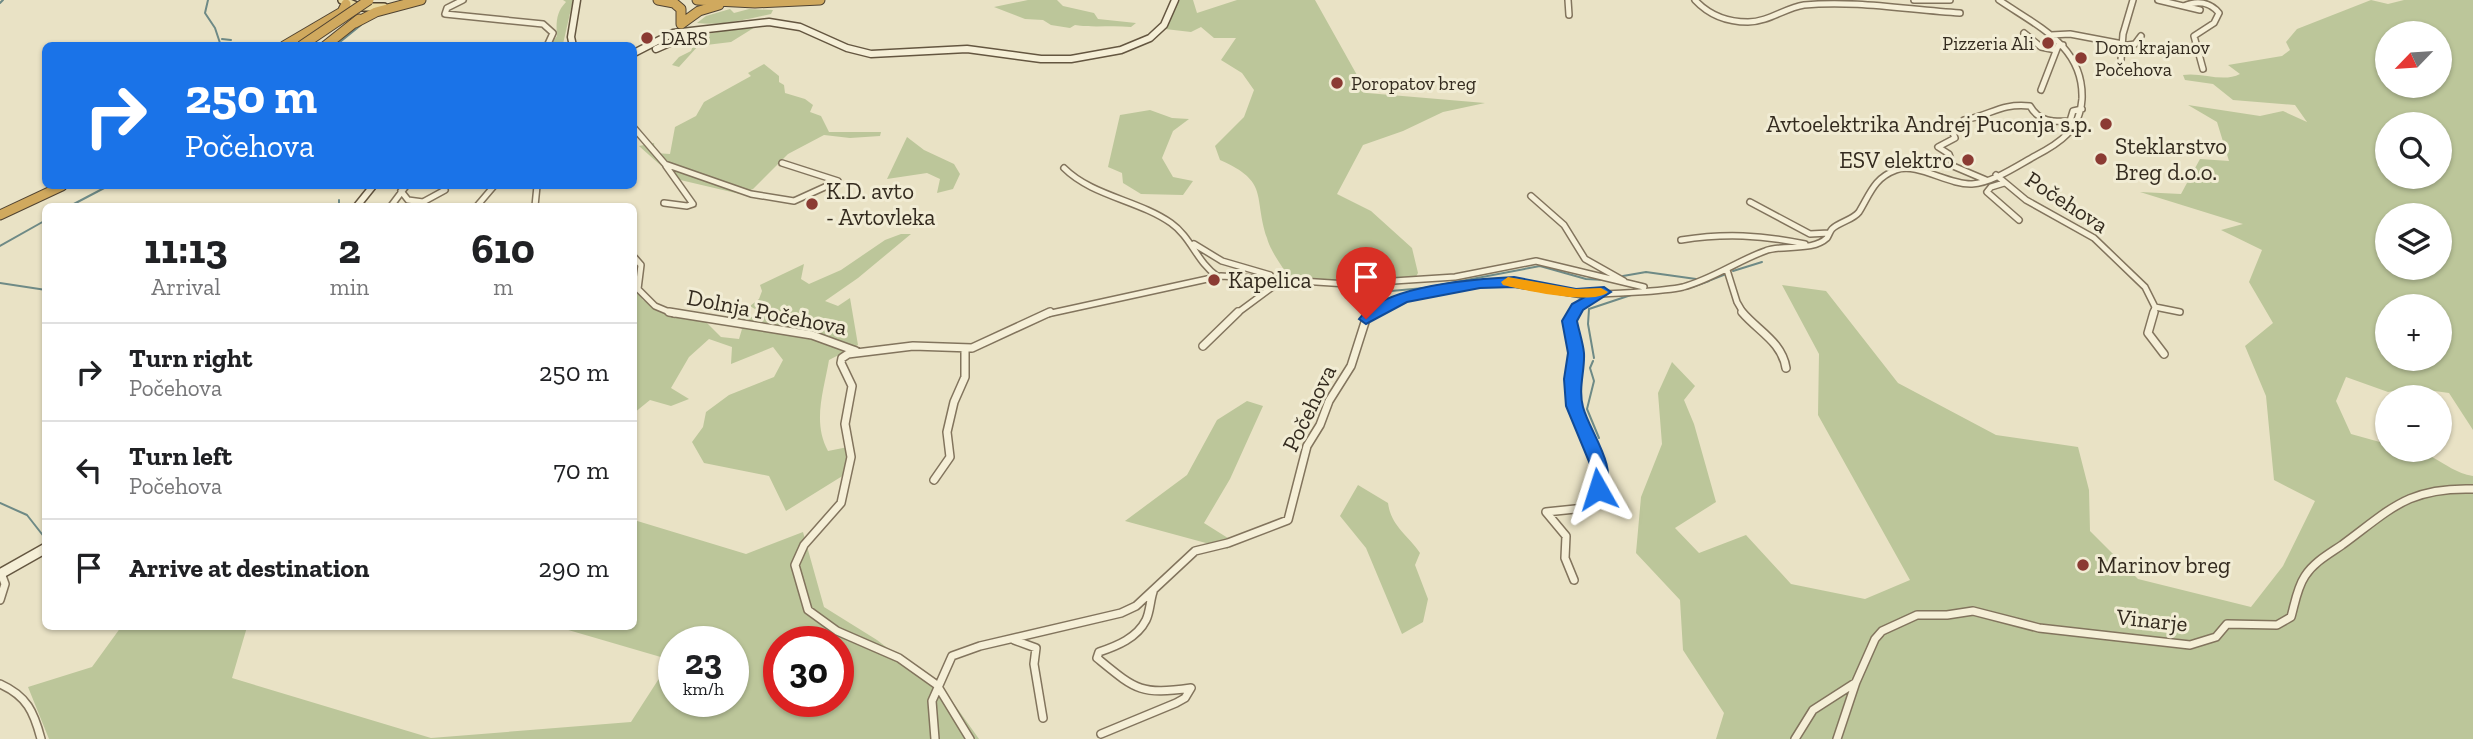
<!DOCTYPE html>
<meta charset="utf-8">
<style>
body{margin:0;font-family:"Zilla Slab",serif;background:#f2f2f2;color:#202124;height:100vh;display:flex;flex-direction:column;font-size:26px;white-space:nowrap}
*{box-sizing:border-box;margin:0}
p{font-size:23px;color:#757577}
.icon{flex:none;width:38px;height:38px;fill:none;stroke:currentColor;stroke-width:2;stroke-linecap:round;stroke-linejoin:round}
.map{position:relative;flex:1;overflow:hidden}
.side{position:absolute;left:42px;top:203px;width:595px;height:427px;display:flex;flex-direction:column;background:#fff;border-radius:10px;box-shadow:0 2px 5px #0004}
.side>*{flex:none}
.banner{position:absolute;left:42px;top:42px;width:595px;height:147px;border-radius:10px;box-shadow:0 2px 5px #0004;background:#1a73e8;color:#fff;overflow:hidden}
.needle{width:46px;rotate:245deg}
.tools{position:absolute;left:2375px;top:21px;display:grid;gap:14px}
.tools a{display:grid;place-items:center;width:77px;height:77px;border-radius:50%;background:#fff;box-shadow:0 2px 5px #0004;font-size:35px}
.speed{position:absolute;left:658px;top:626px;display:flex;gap:14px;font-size:35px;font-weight:700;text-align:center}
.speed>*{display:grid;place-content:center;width:91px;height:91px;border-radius:50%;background:#fff;box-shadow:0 2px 5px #0004;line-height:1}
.speed small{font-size:18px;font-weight:400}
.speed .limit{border:10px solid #d22;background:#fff;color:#111}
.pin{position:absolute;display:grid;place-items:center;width:60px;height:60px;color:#fff;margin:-72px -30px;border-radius:50% 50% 50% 0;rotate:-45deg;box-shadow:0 0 7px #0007}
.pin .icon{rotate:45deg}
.me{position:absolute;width:77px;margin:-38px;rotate:354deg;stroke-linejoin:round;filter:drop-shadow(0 0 5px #0008)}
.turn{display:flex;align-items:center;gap:24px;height:147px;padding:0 28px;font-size:32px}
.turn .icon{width:91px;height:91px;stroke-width:2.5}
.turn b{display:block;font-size:49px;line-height:60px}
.eta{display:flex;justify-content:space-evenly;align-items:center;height:119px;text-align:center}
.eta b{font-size:42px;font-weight:700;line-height:49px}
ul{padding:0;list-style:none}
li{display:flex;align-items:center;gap:21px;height:98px;padding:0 28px;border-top:2px solid #e0e0e0}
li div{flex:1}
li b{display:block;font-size:26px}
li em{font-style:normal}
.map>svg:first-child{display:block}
</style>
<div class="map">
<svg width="2473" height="739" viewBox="0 0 2473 739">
<rect width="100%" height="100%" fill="#e9e2c5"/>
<path fill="#bcc69a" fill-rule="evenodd" d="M563,0h10l-10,44 -13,1 7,-9c-1,-13 -1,-24 9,-34z
M1028,0h29l6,6 31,7 4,6 38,4 -5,4c-20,-2 -37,1 -56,-2l-5,3 -19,-3 -8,-5 -18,-1 -31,-12z
M1179,0h14l4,13 40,-13h78l52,93 118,10 -42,9 -40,19 -40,14 -26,49 34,17 41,37 6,25 -4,7 -123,1c-8,-14 -20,-28 -24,-43 -14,-42 3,-56 -47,-78l-5,-14 29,-29 10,-27 -12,-17 -21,-13 15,-22h-22l-13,-11 -10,5 -26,-3z
M2371,0l17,4 16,-4h69v430l-24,-37 -36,-5 -25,4 -42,-15 -10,24 15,33 36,10v6c15,0 31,-1 45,7 15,8 24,16 41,19v263h-757l8,-26 -41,-63 -3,-50 -44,-47 5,-56 21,-53 -4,-51 14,-31 23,24 -11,14 10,24 22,78 -41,26 24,25 47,-18 45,49 74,15 45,-19 -92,-165 1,-61 -37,-69 44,6 72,92 98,52 82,12 11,43 1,41 48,48 113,28 32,-41 32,-65 -41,-21 -8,-84 -21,-50 28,-23 -24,-41 13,-32 -41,-20 22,-6 -103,-32 41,2 19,-35 29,2 -12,-39 -29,-17 72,11 23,-5 24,11 -12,-17 -62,-5 -20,-16 -28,-4 -2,-5c19,-3 40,8 57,-1l-12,-9 54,-9 8,-6 -4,-8 11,-13zM2387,33h53v53h-53zM2387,124h53v53h-53zM2387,215h53v53h-53zM2387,306h53v53h-53z
M730,9l4,4 15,-4 24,1 -2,4c-24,5 -49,12 -74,9l9,-7z
M760,24l-29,18 -33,4 -19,21 -7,-2 7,-8 12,-6 6,-15z
M764,64l15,12v6l5,3 1,8 20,6 8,6 -3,7 11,4 8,16h52l-1,4 -30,2 -26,-3 -36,19 -35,35 -13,5 -64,-15 -37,-33 15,-3 1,10 15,1 5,-27 21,-11 8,-14 47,-26 -3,-3z
M1150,110l22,8 17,1 -16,12 -11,27 11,19 20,4 -10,14 -42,-1 -18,-11 -1,-10 -14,-6 12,-52z
M907,137l17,13 30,14 6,10 -7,15 -16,4 3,-14 -13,-6 -40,6z
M901,234h10l-53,44 -33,23 13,5 12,-8 8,47 -29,15c-5,30 -17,62 -1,91l20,-4 -4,28 -58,36 -17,-35 -65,-13 -12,-21 11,-15 3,-15 23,-17 45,-18 9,-17 -10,-13 -42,17 1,-17 -23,-8 -20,18 -18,31 18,11 -18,7 -21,-6 -16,13v-155l6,8 -4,24 7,10 22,11 18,8 23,3 15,15 18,2 3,-10 -19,-11c14,-2 27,2 40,-4l-13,-8 9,-7 3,-8 -2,-6 44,-21 -3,15 8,5 32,-14 44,-30z
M1247,401l16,5 -33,73 -26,44 27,17 -3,9 -103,-28 62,-46 30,-55z
M1358,485l30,18c3,23 19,31 32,50l-5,12 13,34 -5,23 -21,12 -36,-86 -26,-32z
M634,520l112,34 57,-22 21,75 53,33 70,54 32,45h-930l-21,-52 64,-20 29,-40h126l-15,51 199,60 200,-16 40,-62 -113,-33 76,-1zM674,642h59v60h-59zM779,642h59v60h-59z"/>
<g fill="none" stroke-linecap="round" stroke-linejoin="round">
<path stroke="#6e8a86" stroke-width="2" d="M208,0l-3,13 10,15 6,18
M0,3l3,-3
M222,39l9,1
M335,46l26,-21
M339,200v6
M70,206l38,-20
M0,246l46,-26
M1733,271l29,-9
M1623,276l23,-4 50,7
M1708,281l18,-7
M0,283l46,7
M1692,287l17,-6
M1380,292l44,-4 116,-22 46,13 19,1
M1594,358l-6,-34 1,-15 42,-14
M1593,361l-3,7 4,13 -7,28 12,29
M0,503l27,12 18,23"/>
<g stroke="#82745d" stroke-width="8">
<path id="street-far1" d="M463,0l-16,8 -2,6 98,10 10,9 -6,13
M1568,0l1,15
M1695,0c14,15 33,22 53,22 20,0 37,-14 56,-17 51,-5 105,5 156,8
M1914,0h36
M2158,0l42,10
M2184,6c13,-6 26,-4 35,7l-5,10 -20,13 9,33
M2024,33l17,14 15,3
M2051,35l19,-1 58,11 7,-1 6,-8
M2121,60l2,-26 10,-34
M2041,90l17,-44 5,-1
M1964,120c28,-5 36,-17 66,-14 9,16 23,16 40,15l3,-10 9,-2
M634,128l31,36 86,30 43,7 44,-20 -56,-18
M1953,133l2,5 -17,9 11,7 4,12 33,14
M1064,168c28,28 74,32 107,55 20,14 26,39 46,53
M1996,175l30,25 68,38 51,49 10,20 -2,7
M2004,183l-13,4 -4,5 32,28
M401,191l7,9 15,2 22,-12
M1531,196l33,29 21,34 39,22
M1750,202l60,32 19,-1
M664,203l23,3 6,-2 -27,-38
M391,206l15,-20
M477,206l17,-20
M535,206l2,-20
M1681,240c44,-7 80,-5 124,4
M1194,244l28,17 48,14
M634,257l7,8 -3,24 17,17 19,8
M1727,270l10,32 7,12
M2155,307l25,5
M1047,314l174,-38 126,8 108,-7 81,-16 108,26
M1236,314l46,-34 -2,-1
M1373,314c27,-20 97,-33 132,-32 26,1 52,9 78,12 18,1 83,-3 100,-7 30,-8 54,-26 82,-36 18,-7 47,1 62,-13 2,-3 3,-7 5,-9 7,-7 21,-9 27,-17 11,-18 15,-34 37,-42 21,-8 52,15 76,14 20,-1 45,-18 63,-28 25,-13 45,-26 47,-57 2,-53 -45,-73 -83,-99
M1571,314l28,-20"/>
</g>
<g stroke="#82745d" stroke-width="10">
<path id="street" d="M669,312l143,23 44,16
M1573,312l-4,12 7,29 -4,26 2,27 24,58 -2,18 4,20 -15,6 -39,4 20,24 -1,22 9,22
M1742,312c16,19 40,30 44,56
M2154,312l-6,21 16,21
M1203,346l35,-34
M934,480l16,-23 -3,-25 7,-30 11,-25v-28
M0,600l5,-16 -4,-11
M1014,640l22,8 -2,16 9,54
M0,684c27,12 34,28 41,55
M1101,734l75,-31 9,-5 6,-10c-51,7 -55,2 -94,-30l2,-6c18,-6 38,-14 47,-32 4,-8 4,-19 7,-28
M935,739l-3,-38 20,-45 28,-10 141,-33 15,-7 59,-55 33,-8 60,-23 19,-74 13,-21 9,-24 22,-35 15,-47 9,-7
M970,739l-33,-54 -38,-27 -62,-27 -29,-21 -13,-45 9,-20 37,-42 10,-46 -6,-33 7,-38 -11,-23 1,-5 6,-4 65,-8 59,2 78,-36
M1795,739l18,-29 42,-27
M1837,739l19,-57 19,-43 7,-8 35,-16h30l26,-4 66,17 151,17 26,-8 11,-13 50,1 14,-8c4,-14 6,-29 14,-41 9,-14 24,-22 37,-31 49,-36 66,-58 131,-56"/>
</g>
<g stroke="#645640" stroke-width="9">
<path id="secondary-far1" d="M573,46l-2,-9 6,-37
M656,49l32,-14
M634,53l39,-20 96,-11 31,5 47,21 24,6 96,-5 74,10h30l50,-9 29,-12 14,-13 11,-25
M357,206l16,-20"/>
</g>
<g stroke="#645640" stroke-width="12">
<path id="secondary" d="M0,574l46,-26"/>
</g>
<g stroke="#504331" stroke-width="10">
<path id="primary" d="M342,0l17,7h25"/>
</g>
<g stroke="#504331" stroke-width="11">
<path id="highway" d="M658,0l16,3 7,6v15
M697,0l58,3 65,-3
M355,23l21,-11 45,-12
M681,24l18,-13 20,-6
M284,46l58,-34 4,-8
M325,46l34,-27
M0,215l62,-29"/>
</g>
<use href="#street-far1" stroke="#f5efd7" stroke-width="5"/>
<use href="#street" stroke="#f5efd7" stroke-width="7"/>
<use href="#secondary-far1" stroke="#f5efd7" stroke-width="6"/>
<use href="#secondary" stroke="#f5efd7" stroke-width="9"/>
<use href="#primary" stroke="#e9d9a0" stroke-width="7"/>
<use href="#highway" stroke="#d0a95e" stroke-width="9"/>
<g stroke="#504331" stroke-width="11" stroke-linecap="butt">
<path id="highway-bridge" d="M301,46l68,-46"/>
</g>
<use href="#highway-bridge" stroke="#d0a95e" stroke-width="9"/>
</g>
<path fill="#1a73e8" stroke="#114b97" stroke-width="2" d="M1514,277l62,12 28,-2 7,5 -28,18 -6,11c2,10 6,22 7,32 1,18 -6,35 -1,54 7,26 36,60 21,87h-12l-3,-5 1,-25 -24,-58 -2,-27 4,-26 -6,-32 10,-17 11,-6 -69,-11 -34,1 -73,14 -41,22 -7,-5c25,-34 115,-40 155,-42z"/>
<path fill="#f59e0b" d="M1508,277l68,12 25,-1 7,4c-14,14 -85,-2 -105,-7l-2,-3z"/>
<g fill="#8b3b33" stroke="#f1ecd4" stroke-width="2.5">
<circle cx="647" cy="38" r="7"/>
<circle cx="2048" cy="43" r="7"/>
<circle cx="2081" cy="58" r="7"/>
<circle cx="1337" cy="83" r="7"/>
<circle cx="2106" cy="124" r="7"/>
<circle cx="2101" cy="159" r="7"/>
<circle cx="1968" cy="160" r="7"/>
<circle cx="812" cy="204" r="7"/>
<circle cx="1214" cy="280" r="7"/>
<circle cx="2083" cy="565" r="7"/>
</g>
<g text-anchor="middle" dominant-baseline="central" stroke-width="6" stroke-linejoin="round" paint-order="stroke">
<g font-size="19" fill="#342b1f" stroke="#f1ecd4" text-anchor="start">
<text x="661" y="38">DARS</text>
<text x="2034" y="43" text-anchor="end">Pizzeria Ali</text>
<text x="2095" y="47">Dom krajanov<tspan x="2095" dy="22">Počehova</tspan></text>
<text x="1351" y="83">Poropatov breg</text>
</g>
<g font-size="23" fill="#342b1f" stroke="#f1ecd4" text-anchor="start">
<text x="2092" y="124" text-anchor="end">Avtoelektrika Andrej Puconja s.p.</text>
<text x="2115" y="146">Steklarstvo<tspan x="2115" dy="26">Breg d.o.o.</tspan></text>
<text x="1954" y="160" text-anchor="end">ESV elektro</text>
<text x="826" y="191">K.D. avto<tspan x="826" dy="26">- Avtovleka</tspan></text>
<text x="1228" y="280">Kapelica</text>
<text x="2097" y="565">Marinov breg</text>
</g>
<g font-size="23" fill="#342b1f" stroke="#f1ecd4">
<text transform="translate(2067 202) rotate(33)">Počehova</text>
<text transform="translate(767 312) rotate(11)">Dolnja Počehova</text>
<text transform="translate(1309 408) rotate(-64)">Počehova</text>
<text transform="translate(2152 620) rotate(6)">Vinarje</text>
</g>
</g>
</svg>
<div class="tools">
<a><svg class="needle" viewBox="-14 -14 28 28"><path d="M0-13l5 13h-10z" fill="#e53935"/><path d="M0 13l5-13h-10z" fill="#757577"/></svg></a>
<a><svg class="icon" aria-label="search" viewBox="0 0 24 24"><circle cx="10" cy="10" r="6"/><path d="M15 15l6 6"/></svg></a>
<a><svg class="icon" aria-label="layers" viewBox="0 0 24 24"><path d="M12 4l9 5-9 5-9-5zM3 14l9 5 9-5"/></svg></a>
<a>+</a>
<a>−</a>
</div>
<div class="speed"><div>23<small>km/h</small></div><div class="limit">30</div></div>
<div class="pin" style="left:1366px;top:319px;background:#d93025"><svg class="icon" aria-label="arrive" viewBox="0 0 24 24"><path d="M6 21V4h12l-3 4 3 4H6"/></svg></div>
<svg class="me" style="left:1598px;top:489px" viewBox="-20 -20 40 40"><path d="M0-17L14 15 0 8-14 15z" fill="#1a73e8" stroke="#fff" stroke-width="4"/></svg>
<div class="banner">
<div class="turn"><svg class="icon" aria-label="right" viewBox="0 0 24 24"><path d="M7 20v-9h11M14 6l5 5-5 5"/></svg><div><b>250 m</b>Počehova</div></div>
</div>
<section class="side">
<div class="eta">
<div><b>11:13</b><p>Arrival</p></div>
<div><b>2</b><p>min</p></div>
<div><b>610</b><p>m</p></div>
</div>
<ul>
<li><svg class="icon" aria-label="right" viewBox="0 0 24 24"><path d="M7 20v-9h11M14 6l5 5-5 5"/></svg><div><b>Turn right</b><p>Počehova</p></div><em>250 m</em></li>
<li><svg class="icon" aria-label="left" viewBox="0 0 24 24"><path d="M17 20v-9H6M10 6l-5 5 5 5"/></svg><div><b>Turn left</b><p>Počehova</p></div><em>70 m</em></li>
<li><svg class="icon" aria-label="arrive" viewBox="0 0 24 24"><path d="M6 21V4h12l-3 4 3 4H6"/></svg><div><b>Arrive at destination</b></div><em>290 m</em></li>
</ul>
</section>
</div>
